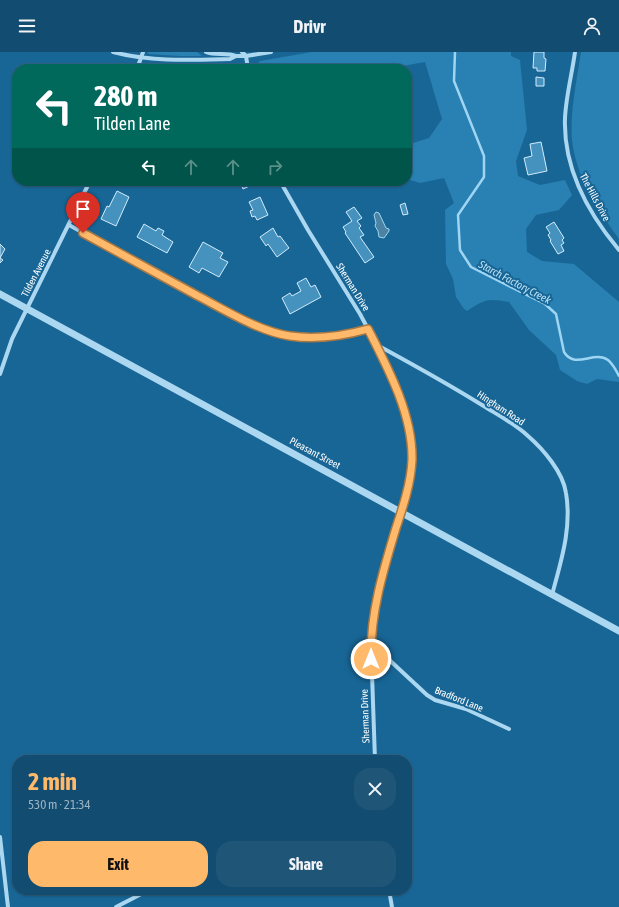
<!DOCTYPE html>
<meta charset="utf-8">
<style>
body{margin:0;font-family:"Asap Condensed",sans-serif;background:#1f5678;color:#f1f3f6;height:100vh;display:flex;flex-direction:column;font-size:15px;white-space:nowrap}
*{box-sizing:border-box;margin:0}
p{font-size:13px;color:#9cb4c3}
.icon{flex:none;width:22px;height:22px;fill:none;stroke:currentColor;stroke-width:2;stroke-linecap:round;stroke-linejoin:round}
.map{position:relative;flex:1;overflow:hidden}
.sheet{position:absolute;left:12px;top:703px;width:400px;height:140px;display:flex;flex-direction:column;background:#124c70;border-radius:16px;box-shadow:0 1px 3px #0004,0 0 0 1px #316383}
.sheet>*{flex:none}
.hud{position:absolute;left:12px;top:12px;width:400px;height:122px;border-radius:16px;box-shadow:0 1px 3px #0004,0 0 0 1px #316383;background:#00695c;color:#fff;overflow:hidden}
.pin{position:absolute;display:grid;place-items:center;width:34px;height:34px;color:#fff;margin:-41px -17px;border-radius:50% 50% 50% 0;rotate:-45deg;box-shadow:0 0 4px #0007}
.pin .icon{rotate:45deg}
.me{position:absolute;width:44px;margin:-22px;rotate:0deg;stroke-linejoin:round;filter:drop-shadow(0 0 3px #0008)}
.turn{display:flex;align-items:center;gap:14px;height:84px;padding:0 16px;font-size:18px}
.turn .icon{width:52px;height:52px;stroke-width:2.5}
.turn b{display:block;font-size:28px;line-height:34px}
.lanes{display:flex;align-items:center;height:38px;padding:0 16px;background:#0003;justify-content:center;gap:20px;direction:ltr}
.lanes .off{opacity:.35}
.round{display:grid;place-items:center;flex:none;width:42px;height:42px;border-radius:16px;background:#1f5678}
.head{display:flex;align-items:center;justify-content:space-between;height:68px;padding:0 16px}
h1{font-size:24px;font-weight:700;line-height:30px;color:#ffb96a}
.primary-button{display:flex;gap:8px;margin-top:auto;padding:8px 16px}
.primary-button a{flex:1;height:46px;border-radius:16px;background:#ffb96a;color:#111;font-size:16px;font-weight:700;line-height:46px;text-align:center}
.primary-button a+a{background:#1f5678;color:#f1f3f6}
header{display:flex;justify-content:space-between;align-items:center;height:52px;padding:0 16px;background:#124c70;font-size:18px;font-weight:700}
.map>svg:first-child{display:block}
</style>
<header><svg class="icon" aria-label="menu" viewBox="0 0 24 24"><path d="M4 6h16M4 12h16M4 18h16"/></svg>Drivr<svg class="icon" aria-label="person" viewBox="0 0 24 24"><circle cx="12" cy="8" r="4"/><path d="M4 21q1-7 8-7t8 7"/></svg></header>
<div class="map">
<svg width="619" height="855" viewBox="0 0 619 855">
<rect width="100%" height="100%" fill="#186696"/>
<path fill="#2880b3" d="M147,0h50l5,4h-22l-31,-2z
M312,0h199v4l9,4 7,70 -11,31 2,15 22,9 25,-5 7,15 -13,15 -23,5 -10,14 1,23 15,9 32,3 45,38v80l-22,-3 -10,5 -10,-3 -17,-11 -4,-15 -27,-25 -20,-28c-21,-4 -24,-3 -42,9l-3,-2 -8,-12 -3,-18 -7,-15 -1,-54 9,-7 -10,-25 -24,5 -13,-4v-40l6,4 16,-5 13,-19 -17,-57 -28,5 -1,2h-140v-4l4,-4z
M581,0h38v187c-20,-28 -40,-57 -46,-92 -5,-28 4,-67 8,-95z"/>
<path fill="#4c82a3" stroke="#9dd5f3" d="M376,160l3,1 7,15 3,1v2l-5,7 -5,-1 -1,-6 -3,-5 1,-3 -2,-8z"/>
<g fill="none" stroke-linecap="round" stroke-linejoin="round">
<path stroke="#9dd5f3" stroke-width="2.5" d="M455,0l-1,29 30,75v21l-26,38 2,35 11,17 74,37 11,10 8,38c11,18 30,-2 44,8 5,4 8,10 11,16"/>
</g>
<path fill="#4592be" stroke="#d2ecfc" d="M534,0h10v6l2,1 -1,12h-8v-3h-4z
M536,25l8,1v8h-8z
M541,90l6,29 -19,4 -4,-17 8,-2 -2,-12z
M240,129h13l1,3 -11,5z
M117,139l12,6 -13,29 -15,-7 6,-13 2,1z
M260,145l8,18 -11,5 -2,-4 -3,1 -2,-6 3,-1 -4,-8z
M405,151l3,11 -5,1 -3,-10z
M354,155l8,11 -5,3 4,5 -2,2 5,7 -4,2 14,20 -9,6 -20,-30 1,-1 -3,-5 9,-6 -6,-9z
M554,170l10,16 -2,2 2,3 -3,2 3,6 -6,3 -8,-13 1,-1 -3,-5 2,-2 -4,-6z
M144,172l12,7 2,-3 6,3 -2,4 11,7 -6,11 -30,-16z
M273,176l5,9 2,-1 9,12 -12,9 -9,-13 -2,2 -6,-9z
M203,190l20,11 -3,5 8,4 -9,15 -17,-9 -3,5 -10,-6z
M0,192l5,5 -5,9 3,2 -3,3z
M306,226l5,9 4,-2 6,12 -31,17 -8,-16 8,-5 2,3 9,-5 -4,-8z"/>
<g fill="none" stroke-linecap="round" stroke-linejoin="round">
<path stroke="#abd7f1" stroke-width="4" d="M113,0c38,10 78,8 117,7l6,-3h10l25,-4
M206,0c9,4 21,0 30,4
M242,0l4,4 2,13
M575,0c-3,22 -9,44 -10,66 -2,50 23,95 54,132
M137,17l6,-17
M280,129l28,49 52,84 16,30 18,38 11,32 5,22 2,24 -3,22 -28,98 -9,45 -1,20 4,115
M69,173l170,93 39,15 12,3 25,2 33,-4 20,-5
M377,293c35,19 71,39 105,60 16,10 32,18 46,31 15,13 35,36 38,57 6,35 -5,68 -14,102
M0,322l12,-35 78,-158
M371,593l13,10 43,40 8,5 31,9 43,20
M0,785l8,70
M389,838l3,17
M116,855l33,-17"/>
<path stroke="#abd7f1" stroke-width="7" d="M0,242l619,337"/>
</g>
<g fill="none" stroke-linecap="round" stroke-linejoin="round">
<g stroke="#a67845" stroke-width="10">
<path id="route" d="M83,181c38,21 77,42 115,63 27,14 62,36 92,40 27,4 53,0 78,-7 20,39 45,86 44,131 -1,23 -9,47 -16,68 -13,43 -26,86 -25,131"/>
</g>
<use href="#route" stroke="#ffb96a" stroke-width="7"/>
</g>
<g text-anchor="middle" dominant-baseline="central" stroke-width="4" stroke-linejoin="round" paint-order="stroke">
<g font-size="10" fill="#fff" stroke="#186696">
<text transform="translate(595 145) rotate(62)">The Hills Drive</text>
<text transform="translate(36 221) rotate(-63)">Tilden Avenue</text>
<text transform="translate(353 235) rotate(58)">Sherman Drive</text>
<text transform="translate(501 356) rotate(33)">Hingham Road</text>
<text transform="translate(315 401) rotate(28)">Pleasant Street</text>
<text transform="translate(459 647) rotate(22)">Bradford Lane</text>
<text transform="translate(365 664) rotate(-92)">Sherman Drive</text>
</g>
<g font-size="11" font-style="italic" fill="#bbe2f7" stroke="#186696">
<text transform="translate(515 230) rotate(28)">Starch Factory Creek</text>
</g>
</g>
</svg>
<div class="pin" style="left:83px;top:181px;background:#d93025"><svg class="icon" aria-label="arrive" viewBox="0 0 24 24"><path d="M6 21V4h12l-3 4 3 4H6"/></svg></div>
<svg class="me" style="left:371px;top:607px" viewBox="-20 -20 40 40"><circle r="17" fill="#ffb96a" stroke="#fff" stroke-width="3"/><path d="M0-11L8 9 0 5-8 9z" fill="#fff"/></svg>
<div class="hud">
<div class="turn"><svg class="icon" aria-label="left" viewBox="0 0 24 24"><path d="M17 20v-9H6M10 6l-5 5 5 5"/></svg><div><b>280 m</b>Tilden Lane</div></div>
<div class="lanes"><svg class="icon" aria-label="left" viewBox="0 0 24 24"><path d="M17 20v-9H6M10 6l-5 5 5 5"/></svg><svg class="icon off" aria-label="ahead" viewBox="0 0 24 24"><path d="M12 20V5M6 11l6-6 6 6"/></svg><svg class="icon off" aria-label="ahead" viewBox="0 0 24 24"><path d="M12 20V5M6 11l6-6 6 6"/></svg><svg class="icon off" aria-label="right" viewBox="0 0 24 24"><path d="M7 20v-9h11M14 6l5 5-5 5"/></svg></div>
</div>
<section class="sheet">
<div class="head"><div><h1>2 min</h1><p>530 m · 21:34</p></div><a class="round"><svg class="icon" aria-label="close" viewBox="0 0 24 24"><path d="M6 6l12 12M18 6L6 18"/></svg></a></div>
<div class="primary-button"><a>Exit</a><a>Share</a></div>
</section>
</div>
